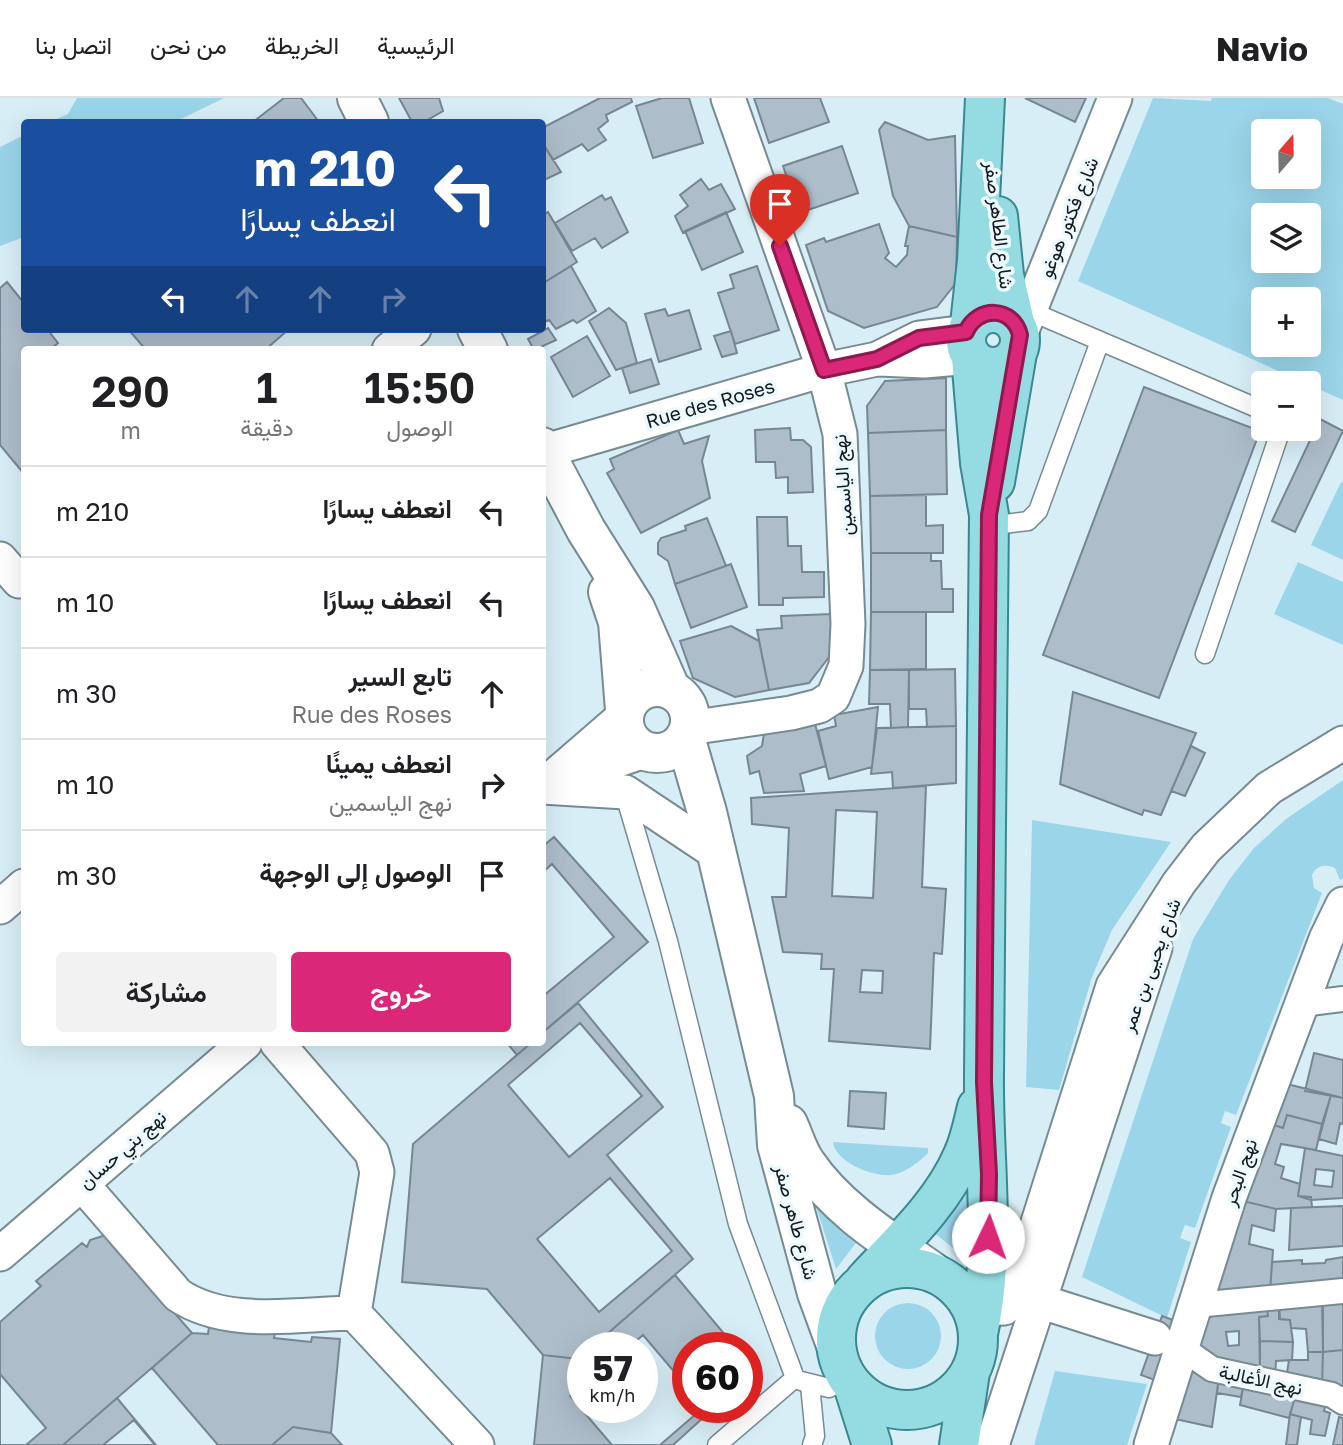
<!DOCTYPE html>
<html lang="ar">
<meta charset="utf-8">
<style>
body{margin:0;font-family:"Golos Text",Vazirmatn,sans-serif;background:#f2f2f2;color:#202124;direction:rtl;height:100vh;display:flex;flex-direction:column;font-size:26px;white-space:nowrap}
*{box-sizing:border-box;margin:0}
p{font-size:23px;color:#757577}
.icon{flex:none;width:38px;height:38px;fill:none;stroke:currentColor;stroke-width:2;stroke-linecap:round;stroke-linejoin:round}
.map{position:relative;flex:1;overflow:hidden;direction:ltr}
.sheet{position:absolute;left:21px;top:248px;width:525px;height:700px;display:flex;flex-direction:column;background:#fff;border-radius:7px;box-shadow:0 7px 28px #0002;direction:rtl}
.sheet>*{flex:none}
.top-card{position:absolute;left:21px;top:21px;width:525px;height:214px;border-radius:7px;box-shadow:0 7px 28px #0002;direction:rtl;background:#1a4fa0;color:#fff;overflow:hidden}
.needle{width:46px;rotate:20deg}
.controls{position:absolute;left:1251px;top:21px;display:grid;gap:14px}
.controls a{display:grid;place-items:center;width:70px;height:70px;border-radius:7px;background:#fff;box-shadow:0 7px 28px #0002;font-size:35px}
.speed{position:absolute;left:567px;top:1234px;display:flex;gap:14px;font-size:35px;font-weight:700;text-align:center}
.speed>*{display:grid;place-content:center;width:91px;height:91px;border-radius:50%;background:#fff;box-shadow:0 7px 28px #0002;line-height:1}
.speed small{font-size:18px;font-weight:400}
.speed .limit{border:10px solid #d22;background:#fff;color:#111}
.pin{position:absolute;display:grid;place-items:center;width:60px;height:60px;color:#fff;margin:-72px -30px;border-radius:50% 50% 50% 0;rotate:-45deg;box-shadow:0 0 7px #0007}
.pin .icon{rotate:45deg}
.me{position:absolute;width:77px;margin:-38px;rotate:3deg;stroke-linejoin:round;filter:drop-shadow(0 0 5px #0008)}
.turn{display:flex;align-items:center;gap:24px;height:147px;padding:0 35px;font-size:32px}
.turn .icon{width:91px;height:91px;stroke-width:2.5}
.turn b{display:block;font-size:49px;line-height:60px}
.lanes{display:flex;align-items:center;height:66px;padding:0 35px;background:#0003;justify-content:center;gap:35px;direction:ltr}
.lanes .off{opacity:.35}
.eta{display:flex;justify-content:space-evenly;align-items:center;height:119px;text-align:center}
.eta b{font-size:42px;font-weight:600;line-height:49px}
.button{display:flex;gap:14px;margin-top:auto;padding:14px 35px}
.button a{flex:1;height:80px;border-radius:7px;background:#db2777;color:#fff;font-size:28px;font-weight:600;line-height:80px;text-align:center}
.button a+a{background:#f2f2f2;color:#202124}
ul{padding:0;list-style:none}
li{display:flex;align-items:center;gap:21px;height:91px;padding:0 35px;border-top:2px solid #e0e0e0}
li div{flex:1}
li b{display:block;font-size:26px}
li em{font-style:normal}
header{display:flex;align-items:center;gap:42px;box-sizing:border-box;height:98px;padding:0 35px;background:#fff;border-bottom:2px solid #e0e0e0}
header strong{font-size:33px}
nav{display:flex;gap:38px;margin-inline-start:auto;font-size:24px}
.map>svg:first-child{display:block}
</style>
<header>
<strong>Navio</strong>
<nav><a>الرئيسية</a><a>الخريطة</a><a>من نحن</a><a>اتصل بنا</a></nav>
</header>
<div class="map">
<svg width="1343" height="1347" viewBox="0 0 1343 1347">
<rect width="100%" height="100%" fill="#d8eef6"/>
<path fill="#9bd5ea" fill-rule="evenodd" d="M77,0h147l-49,24h-125l18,-8z
M1153,0l58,3 1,-3h116l15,6v296l-265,-119zM1309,33v46h-45v-46zM1309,117v46h-45v-46zM1309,201v46h-45v-46z
M24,37v102l-24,9v-99z
M1341,384l2,1v77l-32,-15z
M1298,464l45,20v63l-69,-31z
M1343,682v99l-3,1 -5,-12c-10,-4 -18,-3 -23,7l2,13 8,5 -86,222 -11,-4 -4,12 10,4 -36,101 -10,-3 -5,13 11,4 -24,76 -85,-41 111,-338 36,-59 25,-32 32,-29z
M1032,722l139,22 -59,88 -20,47 -33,113 -33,-3z
M833,1044l95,6v5c-10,10 -23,20 -37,22 -18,2 -56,-13 -58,-33z
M968,1090l-6,67 -29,-23z
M815,1105l44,36 -23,30z
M875 1238a33 33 0 1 1 66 0a33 33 0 1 1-66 0Z
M1055,1273l92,13 -20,61h-93z"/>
<path fill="#adbdca" stroke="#778693" stroke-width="2" fill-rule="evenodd" d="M284,0h17l18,24h-66z
M399,0h40l4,13 -19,11h-12z
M600,0h31l1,4 -26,13 2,6 -10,8 8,11 -18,11 -6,-7 -29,16 -11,-18v-14z
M662,0h27l14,45 -50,15 -17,-52z
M754,0h66l9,24 -60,21z
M1025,0h61l-11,24z
M885,24l43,18 27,-4 2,101 -48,-11 -16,-30 -14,-66z
M542,44l19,30 -19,9z
M842,48l16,47 -59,20 -16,-47z
M701,81l8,11 12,-6 14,25 -52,24 -8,-17 13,-10 -8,-11z
M602,97l3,5 6,-3 17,35 -26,16 -7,-10 -23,13 -17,-28z
M548,114l29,50 -35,22v-68z
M726,114l17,40 -41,18 -17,-39z
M879,126l10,29 -4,5 11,9 11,-12 1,-9h-3l4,-20 48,11 -1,46 -19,24 -73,21 -36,-17 -22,-66 18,-7 2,4z
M571,168l25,45 -19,12 -4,-3 -17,9 -7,-9 -7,3v-39z
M757,168l22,64 -44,14 -17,-51 16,-5 -4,-13z
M7,184l17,21v26h23l11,14 -8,7h-26v124l-24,-29v-157z
M609,210l17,15 11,40 -21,7 -27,-49z
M665,211l3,7 21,-6 12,39 -42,13 -14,-48z
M548,230l8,12 -22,10 -6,-11z
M128,231h161l-24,21h-119z
M731,233l6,22 -15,4 -8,-21z
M587,238l23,40 -37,21 -22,-40z
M651,261l8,25 -29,9 -8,-25z
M946,280v52l-78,3 -1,-27 18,-25z
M1144,289l116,44 -101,267 -116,-43z
M1320,321l23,12 -48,101 -23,-11z
M790,330l1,12h12l8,7 2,45 -25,1v-16l-12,1 -1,-16h-19l-1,-32z
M678,332l6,14 25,-8 -7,25 8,37 -69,35 -34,-60 7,-4 -4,-10z
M946,332l1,64 -77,2 -2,-63z
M926,397v31l17,-1v28h-72l-1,-57z
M757,419h30l1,29h13l1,26h22v25l-41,1v7h-24z
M707,420l19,48 -51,18 -7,-23 -10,-7v-11l3,-5 25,-8 -1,-4z
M871,455h60v8h10l1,28h11v23h-82z
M731,466l16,43 -56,21 -16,-44z
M871,514h55v57l-56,1z
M832,516l1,38 -24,31 -40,7 -12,-60 25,-2 -1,-12z
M731,528l28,15 10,49 -34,7 -42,-19 -13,-37z
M955,571l1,57 -29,1 -1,-18h-17v-39z
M870,572h39l-1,57 -17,1 -1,-24h-21z
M1073,594l123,41 -35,82 -17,-5 -2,5 -82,-31z
M878,609l-6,60 -43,12 -11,-48 18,-5 -2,-11z
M814,622l12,46 -26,8 4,17 -40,2 -5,-22 -9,3 -3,-18 15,-10 2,-13z
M956,628v57l-63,5 -1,-16 -21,2 6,-46z
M1191,648l14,7 -20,43 -14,-5z
M926,688l-4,101 24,2 -4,65 -8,-1 -4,96 -101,-8 5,-72h-13l1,-15 -39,-2 -11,-55h14l3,-69 -37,-4 -1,-26zM836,712l41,2 -4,86 -41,-2zM862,872l21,1 -1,22 -22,-1z
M554,739l94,105 -106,91v-186z
M552,766l62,73 -72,60v-124z
M578,905l85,104 -56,48 86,104 -102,89h-8v7l-5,4 -35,-4 -56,-66 -85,-7 11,-138 118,-101h11v-10z
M580,925l62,73 -73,61 -61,-72z
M507,945h24l-14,12z
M1314,955l29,7v38l-38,-7z
M1279,984l52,13 -9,29 -35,-9 -4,13 -18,-6z
M850,993l36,2 -2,36 -36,-3z
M1331,997l12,3v26l-3,-1 -4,21 -17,-5z
M1287,1017l35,9 -6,26 -35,-6 -6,20 9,3 -3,11 19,6 -2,12 13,1 1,10 -36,2 -41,-10 30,-77 18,6z
M1305,1050l38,8v42l-32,2 -13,-4zM1316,1071l18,2 -2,16 -18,-2z
M610,1080l62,73 -73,61 -62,-73z
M1235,1101l41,10 -2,22 -22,-6 -3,19 24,6 -3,42 -49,6 -10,-14z
M1343,1108v40l-54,4 2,-42z
M106,1137l86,98 -129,112h-63v-123l41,-36 -5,-5 46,-38 5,4 3,-7z
M1343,1159v29l-73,6 2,-30 30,-2v4l23,-1 1,-3z
M675,1177l61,73h-48v59h27l-42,38h-139l9,-90 35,4 5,-4v52h59v-59h-51z
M1343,1198v54l-20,2 -1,-54z
M1279,1204h44v50h-15l-2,-23 -15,-1 -1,-8 -11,-1z
M1279,1204l1,17 10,1 3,22 -33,-1 -1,-24 9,-1 -2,-13z
M1266,1205l2,13 -9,1 1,57 -45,-7 -20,-22 15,-35zM1239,1233v14l-11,1 -2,-14z
M1162,1218l22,8 -21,59 -22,-8z
M209,1229l66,6 -1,5 37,4 1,-5 28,2 -9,94 -38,-6 -21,18h-54l-66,-77 40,-35 16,1z
M643,1237l45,53v19h16l-44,38h-48l-42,-49 13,-10v21h59v-59h-14z
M1260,1243l33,1 -1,18 -16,1 -1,15 -15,-2z
M1343,1252v41l-21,-6 1,-33z
M1308,1254h15l-1,33 -36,-6 3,-19h19z
M1187,1273l32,6 -7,50 -37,-8z
M0,1276l46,54 -20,17h-26z
M1219,1279l25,5 -3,15 -24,-4z
M1244,1284l53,9 -8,27 -49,-13z
M1297,1293l30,8 -3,12 6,2 -5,23 -15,-2 2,-14 -22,-6z
M117,1300l39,47h-93z
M1290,1316l11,3 -4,28h-11z
M1339,1319l4,1v27h-10z
M134,1322l21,25h-52z
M293,1329l38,6 11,12h-70z"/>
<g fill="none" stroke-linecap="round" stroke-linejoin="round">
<g stroke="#768b92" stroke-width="21">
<path id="service" d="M1030,213l234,100
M988,428l40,-5 10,-10 62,-170
M1205,556l73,-216 -2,-9
M625,697l43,146 70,283 57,154 -78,67
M801,1283l28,7 19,-10
M810,1287l5,51 -3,9"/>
</g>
<g stroke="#768b92" stroke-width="28">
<path id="pedestrian" d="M1302,906l41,-5
M1196,1207l147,-14
M1182,1250l30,21 120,26 11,7"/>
</g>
<g stroke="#768b92" stroke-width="37">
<path id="minor" d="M1020,237l95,-237
M389,252l25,-21
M879,261l45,2 47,-4
M545,353l279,-81 53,-11 42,-21 47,-6
M0,461l19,22
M689,630l102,-15 28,-7 14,-9 13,-31 2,-42 -8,-190 -16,-64 -96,-272
M557,676l67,-58
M555,684l89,-31
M542,689l83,5 90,60
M0,809l24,-21
M277,945l95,110 5,19 -23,141
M82,1086l96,111c49,33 119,19 176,18l123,132
M0,1156l245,-211
M966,1201c14,8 22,10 38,9l11,-13 98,-309 66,-103 27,-35 63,-60 74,-45
M1039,1203l116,37
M992,1347l163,-497
M1151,1347l78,-247 97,-259 17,-35"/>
</g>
<g stroke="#768b92" stroke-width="42">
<path id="secondary" d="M357,0l12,24
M477,231l11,21
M542,349l44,83 49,78 36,82
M608,494l10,30 7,88
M624 622a33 33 0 1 1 66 0a33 33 0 1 1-66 0Z
M685,639l22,75 67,284 3,49 40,148 19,52
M788,1026c6,13 10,28 18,39 31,46 83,78 127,109"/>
</g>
<g stroke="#398890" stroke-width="42">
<path id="primary" d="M998,118l6,59 11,48
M966 242a27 27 0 1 1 54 0a27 27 0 1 1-54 0Z
M970,226l7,-63 8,-163
M971,259l9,106 9,52c-3,187 -3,374 -5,561 -1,88 13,170 -6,258
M995,384l22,-129
M836 1241a71 71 0 1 1 142 0a71 71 0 1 1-142 0Z
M865,1182c36,-39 77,-76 98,-125 7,-15 10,-32 14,-48
M853,1287l19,60
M959,1347l11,-73"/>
</g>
<use href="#service" stroke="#fff" stroke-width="18"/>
<use href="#pedestrian" stroke="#fff" stroke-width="24"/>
<use href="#minor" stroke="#fff" stroke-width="33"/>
<use href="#secondary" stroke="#fff" stroke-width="38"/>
<use href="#primary" stroke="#95dce2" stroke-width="38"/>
</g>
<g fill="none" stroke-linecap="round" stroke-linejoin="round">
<g stroke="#8e194d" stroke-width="18">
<path id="route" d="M780,148l44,124 53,-11 42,-21 47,-6c11,-26 47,-26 54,3l-31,180 -5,567 5,92 -1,63"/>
</g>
<use href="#route" stroke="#db2777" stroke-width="12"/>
</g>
<g text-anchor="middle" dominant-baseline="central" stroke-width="7" stroke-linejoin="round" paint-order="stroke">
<g font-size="19" fill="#11191c" stroke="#ecf9ff">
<text transform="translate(1068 119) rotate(-68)">شارع فكتور هوغو</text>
<text transform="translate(1000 127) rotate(83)">شارع الطاهر صفر</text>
<text transform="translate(710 305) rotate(-16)">Rue des Roses</text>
<text transform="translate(842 387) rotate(-94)">نهج الياسمين</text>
<text transform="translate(1150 867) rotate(-70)">شارع يحيى بن عمر</text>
<text transform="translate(122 1051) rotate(-41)">نهج بني حسان</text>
<text transform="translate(1239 1074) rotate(-71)">نهج البحر</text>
<text transform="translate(797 1124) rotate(75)">شارع طاهر صفر</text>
<text transform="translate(1261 1281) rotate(12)">نهج الأغالبة</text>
</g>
</g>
</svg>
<div class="controls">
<a><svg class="needle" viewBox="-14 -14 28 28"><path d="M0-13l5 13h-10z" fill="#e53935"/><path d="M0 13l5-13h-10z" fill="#757577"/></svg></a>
<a><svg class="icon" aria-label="layers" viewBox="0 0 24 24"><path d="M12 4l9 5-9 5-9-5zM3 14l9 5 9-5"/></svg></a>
<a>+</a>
<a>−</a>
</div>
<div class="speed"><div>57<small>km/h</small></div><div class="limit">60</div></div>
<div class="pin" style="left:780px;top:148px;background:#d93025"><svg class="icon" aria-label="arrive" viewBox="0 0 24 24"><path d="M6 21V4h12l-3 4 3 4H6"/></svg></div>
<svg class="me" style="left:988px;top:1139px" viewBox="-20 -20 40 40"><circle r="19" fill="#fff"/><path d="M0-13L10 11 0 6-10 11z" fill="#db2777"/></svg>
<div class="top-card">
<div class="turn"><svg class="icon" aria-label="left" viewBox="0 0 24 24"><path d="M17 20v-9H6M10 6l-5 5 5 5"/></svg><div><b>210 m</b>انعطف يسارًا</div></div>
<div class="lanes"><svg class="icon" aria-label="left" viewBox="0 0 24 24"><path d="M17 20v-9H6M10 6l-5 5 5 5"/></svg><svg class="icon off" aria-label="ahead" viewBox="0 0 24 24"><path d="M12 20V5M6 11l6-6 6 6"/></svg><svg class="icon off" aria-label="ahead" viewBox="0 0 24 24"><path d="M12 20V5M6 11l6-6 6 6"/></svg><svg class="icon off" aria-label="right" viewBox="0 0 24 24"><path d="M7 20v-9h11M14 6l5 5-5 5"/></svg></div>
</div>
<section class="sheet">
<div class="eta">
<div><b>15:50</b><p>الوصول</p></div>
<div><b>1</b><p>دقيقة</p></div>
<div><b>290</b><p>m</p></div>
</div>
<ul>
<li><svg class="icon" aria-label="left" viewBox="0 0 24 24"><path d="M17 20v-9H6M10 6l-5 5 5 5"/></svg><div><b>انعطف يسارًا</b></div><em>210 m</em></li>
<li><svg class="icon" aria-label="left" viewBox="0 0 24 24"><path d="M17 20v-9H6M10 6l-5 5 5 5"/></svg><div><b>انعطف يسارًا</b></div><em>10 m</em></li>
<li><svg class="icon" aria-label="ahead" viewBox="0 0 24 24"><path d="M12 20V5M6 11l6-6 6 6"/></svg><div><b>تابع السير</b><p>Rue des Roses</p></div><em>30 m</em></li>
<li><svg class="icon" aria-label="right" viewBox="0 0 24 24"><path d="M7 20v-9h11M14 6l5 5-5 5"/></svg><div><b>انعطف يمينًا</b><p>نهج الياسمين</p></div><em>10 m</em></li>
<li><svg class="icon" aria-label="arrive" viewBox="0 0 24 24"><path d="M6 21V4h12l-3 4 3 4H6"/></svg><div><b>الوصول إلى الوجهة</b></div><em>30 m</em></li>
</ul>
<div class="button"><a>خروج</a><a>مشاركة</a></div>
</section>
</div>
